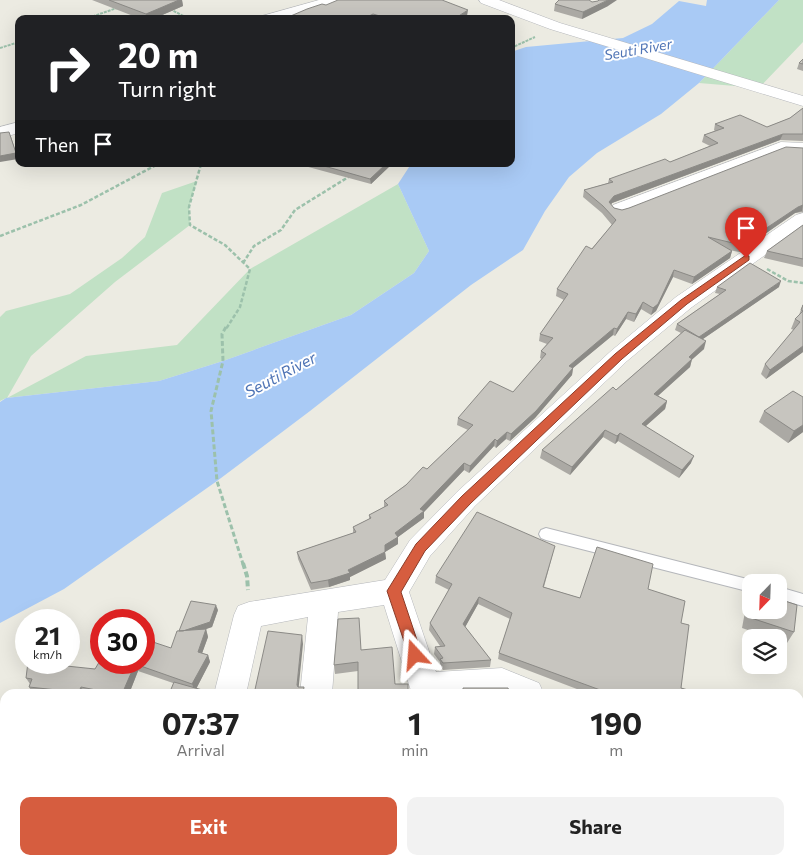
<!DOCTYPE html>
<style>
body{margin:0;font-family:Commissioner,sans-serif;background:#f2f2f2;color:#222;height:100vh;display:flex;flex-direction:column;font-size:19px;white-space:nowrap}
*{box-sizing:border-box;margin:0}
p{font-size:16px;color:#767676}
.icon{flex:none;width:28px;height:28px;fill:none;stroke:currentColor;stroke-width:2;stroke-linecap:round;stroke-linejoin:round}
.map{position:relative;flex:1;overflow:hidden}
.sheet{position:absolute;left:0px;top:689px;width:804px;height:176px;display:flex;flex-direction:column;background:#fff;border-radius:15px 15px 0 0;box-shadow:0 5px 20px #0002}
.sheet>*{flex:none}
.hud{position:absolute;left:15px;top:15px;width:500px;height:152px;border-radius:10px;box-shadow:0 5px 20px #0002;background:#202124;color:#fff;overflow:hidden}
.needle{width:32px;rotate:203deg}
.fabs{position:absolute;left:742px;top:574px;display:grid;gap:10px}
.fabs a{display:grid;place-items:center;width:45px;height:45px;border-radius:10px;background:#fff;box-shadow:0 5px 20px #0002;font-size:25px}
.speed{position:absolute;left:15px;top:609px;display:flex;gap:10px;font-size:25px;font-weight:700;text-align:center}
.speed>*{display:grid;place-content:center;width:65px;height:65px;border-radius:50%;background:#fff;box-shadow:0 5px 20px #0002;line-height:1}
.speed small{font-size:12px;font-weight:400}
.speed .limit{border:8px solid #d22;background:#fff;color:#111}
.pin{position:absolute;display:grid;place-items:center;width:42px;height:42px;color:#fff;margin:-51px -21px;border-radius:50% 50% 50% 0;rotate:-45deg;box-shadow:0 0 5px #0007}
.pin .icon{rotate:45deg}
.me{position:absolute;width:55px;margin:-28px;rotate:341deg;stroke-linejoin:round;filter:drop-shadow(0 0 4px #0008)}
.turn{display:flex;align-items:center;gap:18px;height:105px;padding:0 20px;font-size:22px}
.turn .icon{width:65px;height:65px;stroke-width:2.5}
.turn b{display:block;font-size:35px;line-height:42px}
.then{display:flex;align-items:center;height:48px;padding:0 20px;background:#0003;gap:10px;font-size:19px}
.eta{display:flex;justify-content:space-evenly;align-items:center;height:85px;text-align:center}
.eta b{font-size:30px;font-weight:700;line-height:35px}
.action{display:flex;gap:10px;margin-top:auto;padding:10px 20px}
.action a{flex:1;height:58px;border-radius:10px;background:#d65d3f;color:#fff;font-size:20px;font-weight:700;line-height:58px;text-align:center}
.action a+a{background:#f2f2f2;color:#222}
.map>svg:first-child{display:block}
</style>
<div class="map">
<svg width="803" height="864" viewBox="0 0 803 864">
<rect width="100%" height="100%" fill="#ecebe2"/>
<path fill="#c1e1c5" d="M779,0h24v42l-44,46 -60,-5z
M197,181l-8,26 1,18 -75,57 -84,74 -24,42 79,-42 91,-11 73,-76 148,-85 31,67 -15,22 -63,42 -128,46 -64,20 -153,17 -6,3v-84l6,-6 64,-17 52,-36 23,-21 17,-44z"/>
<path fill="#a9caf5" d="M707,0h72l-80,83 -38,31 -64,39 -28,24 -24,34 -22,39 -52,35 -161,126 -93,70 -153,108 -64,34v-221l6,-4 153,-17 64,-20 128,-46 63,-42 15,-22 -31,-67 13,-20h100v-112l15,-5 97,-9 29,-14 27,-23 27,5z"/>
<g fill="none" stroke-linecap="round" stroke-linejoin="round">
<g stroke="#b5b7bb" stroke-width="2">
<path id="lane" d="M546,528l205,52 6,2h-6v10l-205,-52 -5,-2 -2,-4 2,-4z
M779,587l24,7v12l-24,-7z"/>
</g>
<g stroke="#b5b7bb" stroke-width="1">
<path id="street" d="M319,0h22l-2,3 -56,16h-23l2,-3z
M479,0h20l61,23 243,73v10l-253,-77 -69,-26z
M19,122v11l-19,5v-11z
M781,142l22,1v10l-20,-1 -156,61 -7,2 -7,-2 -3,-4 3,-4z
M803,213v15l-111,79 -65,54 -152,145 -45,50 -21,36 27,80 66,-4 37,15 5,11h-132l-28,-89 -46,7 -6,82h-32l8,-77 -47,9 -15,68h-32l20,-79 4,-9 11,-4 136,-22 25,-40 47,-48 154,-141 65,-54 120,-82z
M799,787l4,1v34l-4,-1z
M166,860h37l-2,4h-36z
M284,860h36v4h-36z
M415,860h36l-1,4h-36z"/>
</g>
<path stroke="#9cc1ab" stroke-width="2" stroke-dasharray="3 1" stroke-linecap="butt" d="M170,9l19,10
M85,19l32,-11
M0,48l19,-6
M511,48l24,-11"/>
<path stroke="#9cc1ab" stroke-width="2.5" stroke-dasharray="4 2" stroke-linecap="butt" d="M201,164l-12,43 1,18 35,20 25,24 -10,38 -14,22
M0,236l81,-31 77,-41
M243,263l11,-17 27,-16 14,-20 55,-34
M767,269l21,12 15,2"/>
<path stroke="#9cc1ab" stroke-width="3" stroke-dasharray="5 2.5" stroke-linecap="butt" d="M226,327l-4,7 1,27 -12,50 6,70 26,83"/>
<path stroke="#9cc1ab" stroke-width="4" stroke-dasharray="6 3" stroke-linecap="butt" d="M243,563l4,13 1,14"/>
<use href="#lane" fill="#fff" fill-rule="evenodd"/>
<use href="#street" fill="#fff" fill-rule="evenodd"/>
</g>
<path fill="#aba9a4" d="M92,0h90l1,6 -30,13h-12z
M592,2l16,4 -26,13 -28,-8 1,-7z
M326,5l141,11 -4,3h-177z
M803,59v12l-6,-2 2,-6z
M803,108v33l-23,-1 -168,63 -1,2 3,3 8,2 7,-2 174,-60v64l-8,1 -56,39 -10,-2 3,1 -2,7 -38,26 -19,-7 -17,34 -5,4 -10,-6 -7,13 -8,-3 -11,17 -2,-1 -40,33 -1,7 -37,43 -25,23 -4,-2 -10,9 -2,-2 -25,27 -5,-3 -40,42v6l-26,19v7l-13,8 1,7 -36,18v3l-21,7 -18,3 -13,-31 -1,-7 56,-19v-6l16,-8v-4l15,-8v-6l43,-32 41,-39 -11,-5 1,-7 55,-26 29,-33 -2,-1 1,-7 6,-7 -8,-3 1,-7 24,-34 -8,-4 1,-7 55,-64 -10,-12 -19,-16 1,-7 24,-7 1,-4 61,-17 40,-16 -8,-4 2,-7 11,-4 -1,-1 1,-6 52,3 23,-9z
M301,164h91l-21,20 -70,-19z
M803,225v42l-39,-9 3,-7z
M717,287h62l-76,52 1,10 -12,10 -2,8 -32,29 9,5 -2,8 -19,17 45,37 -12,15 -61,-37 -3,3 -12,-7 -33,38 -30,-17 2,-8 74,-60 65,-57 -6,-3 2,-6 43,-30 -5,-1z
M803,304v48l-37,27 -5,-5 4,-10 29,-34 -3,-1 4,-10 4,-4z
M803,397v35l-15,11 -29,-21 5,-11z
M553,553l-9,34 36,11 68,-9 33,34v65l21,6h-112l-92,-35 1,-6 11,-34 -32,-15 -13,23 26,33 -1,7 -47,3 -3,-4v-4l-6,-8 1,-7 5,-1 -11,-16 1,-7 19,-33 -14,-7 1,-7z
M751,593v17l43,22 -7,11 -8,-3v-2h-8l-29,-10 5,-27z
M218,610l-6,17 -7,2h1l2,8 -6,16 6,2 2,7 -14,27 -23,-6 -35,-12 -9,23h-96l-4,-7 1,-3 -4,-6 69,-9 76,-21 8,-17z
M361,650l34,34 13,10 -50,-23 -23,3 -1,-9z
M0,803l5,57 53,4h-58z
M723,860h50l7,4h-57z"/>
<path fill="#8b8a86" d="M179,0h3l1,6 -30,13h-6l-1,-5z
M608,0h9l-9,6 -26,13 1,-7z
M468,10l-1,6 -4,3h-9z
M373,14v5h-10z
M783,134l-3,6 -168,63 -4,6 1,-7 5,-6z
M11,137l7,22 -18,3v-6z
M386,164h6l-21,20 -1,-5z
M803,205l-1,6 -7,2 -56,39 2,-7 57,-38z
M732,251l-2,7 -38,26 2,-7z
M674,270l-1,7 -17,34 -5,4 2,-7z
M781,281l-2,6 -82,56 2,-6z
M643,302l-2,7 -7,13 2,-8z
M628,312l-2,7 -11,17 2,-7z
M614,328l-1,7 -40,33 -1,7 -37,43 -25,23 1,-7 58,-68z
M706,341l-2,8 -18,16 3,-8z
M803,346v6l-37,27 4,-9z
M692,359l-2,8 -38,34 2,-7z
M667,401l-2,8 -25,22 2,-7z
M803,425v7l-15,11 6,-12z
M605,430l-2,7 -33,38 2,-8z
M507,432l-1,7 -10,9 1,-7z
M620,433l-2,8 -3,3 2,-8z
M495,439l-1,7 -25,27 1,-7z
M694,456l-3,7 -12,15 3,-8z
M464,463v7l-40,42v6l-26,19v7l-13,8v-7l10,-12 25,-24z
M385,552l1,7 -36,18v3l-21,7 -1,-7z
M479,597l-1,7 -15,27v-7z
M216,605l2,5 -6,17 -31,11 -2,-6z
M206,629l2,8 -8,22 -2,-7z
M302,635l1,9 -5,50 -1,-9z
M208,655l2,7 -15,29 -3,-7z
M135,664l3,7 -9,23h-7z
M81,687l3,7h-6z
M52,860h7l-1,4h-8z
M261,860h4l-1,4h-3z"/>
<path fill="#c7c5bf" stroke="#8b8a86" d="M109,0h70l-33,14z
M338,0h104l26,10 -14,9h-64l-17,-5 -10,5 -77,-1 21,-9 15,-5 4,1z
M559,0h30l3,2 6,-1 1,-1h9l-25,12 -28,-8z
M803,59v5l-4,-1z
M803,108v26h-20l-169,62 -5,6 5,6 8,2 7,-2 157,-61 17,1v57l-5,2 -57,38 -33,-8 24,14 -38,26 -20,-7 -16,34 -5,4 -10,-6 -7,12 -8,-2 -11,17 -3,-1 -45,38 4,2 -37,43 -25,23 -4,-2 -10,9 -2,-2 -25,27 -6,-3 -44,46 4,2 -29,22 3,4 -13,8v7l-37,18 2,3 -22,7 -17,3 -14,-31 59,-20 -3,-5 18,-9 -2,-3 19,-10 -4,-4 22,-16 17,-18 4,2 46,-44 -15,-7 32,-37 23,11 33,-38 -5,-3 12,-13 -13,-4 28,-40 -11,-5 29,-43 6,3 24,-29 -13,-14 -19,-16 29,-8 -4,-3 56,-20 5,3 48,-19 -14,-8 20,-7 -9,-4 25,-9 27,12 23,-9z
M9,132l7,21 -16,3v-23z
M317,164h69l-16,15z
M803,225v34l-36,-8z
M750,263l31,18 -82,56 -22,-13 49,-34 -9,-3z
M803,305v41l-33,24 -5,-6 35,-42 -5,-3 8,-8 -2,-1z
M685,330l21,11 -17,16 3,2 -38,35 13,7 -25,23 52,32 -12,14 -62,-37 -3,3 -12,-6 -33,37 -30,-17 71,-63 3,3z
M793,391l10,6v28l-9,6 -30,-20z
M477,512l78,34 -12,41 37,11 17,-51 56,17 -5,25 37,12 -4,22 8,2 -8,63 21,6h-100l1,-3 -104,-38 13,-40 -33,-16 -16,27 28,36 -48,3 -3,-4 3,-1 -8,-11 10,-1 -15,-23 22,-39 -16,-8z
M751,597v13h28v-11l18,6 -3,27 -46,-15z
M191,601l25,4 -6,17 -27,9h-4z
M359,618l2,32 31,-3 3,37h13v10h-50v-32l-24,3 4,-46z
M206,629l-8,23 10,3 -16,29 -57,-20 -13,30h-6l-35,-7 -3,7h-23l2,-4 -28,-3 3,-8 -6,-1 2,-16 67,7 6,-10v3h43v-23l27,9 6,-17z
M268,631l34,4 -5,50 1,2h6l-1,7h-49z
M174,682l32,9 -1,3h-36z
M463,688h45l2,6h-47z
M5,776v8l-4,-1z
M5,794v66h47l-2,4h-32l-18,-5v-56z
M220,860h41v4h-42z
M326,860h75l-2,4h-71l-3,-1z
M469,860h39v4h-45l1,-3 5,1z
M729,860h44l7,2v2h-51z"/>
<path fill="#d65d3f" stroke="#8b3c29" d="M746,255l3,1v4l-62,44 -65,55 -151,144 -46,48 -24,41 21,63 -2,4 -5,2 -5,-2 -23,-68 29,-47 46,-48 153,-142 66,-54z"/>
<g text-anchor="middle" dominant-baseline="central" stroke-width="4" stroke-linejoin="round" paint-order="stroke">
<g font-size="14" font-style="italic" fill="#4f74b5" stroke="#fff">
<text transform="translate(638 49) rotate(-10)">Seuti River</text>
</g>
<g font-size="16" font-style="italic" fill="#4f74b5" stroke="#fff">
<text transform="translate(280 374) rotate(-28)">Seuti River</text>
</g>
</g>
</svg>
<div class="fabs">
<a><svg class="needle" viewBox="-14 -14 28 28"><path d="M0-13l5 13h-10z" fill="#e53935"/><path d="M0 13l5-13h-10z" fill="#767676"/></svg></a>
<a><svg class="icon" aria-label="layers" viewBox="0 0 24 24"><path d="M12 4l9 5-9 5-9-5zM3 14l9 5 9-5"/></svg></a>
</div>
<div class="speed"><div>21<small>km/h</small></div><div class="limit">30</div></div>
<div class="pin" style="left:746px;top:258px;background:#d93025"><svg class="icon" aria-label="arrive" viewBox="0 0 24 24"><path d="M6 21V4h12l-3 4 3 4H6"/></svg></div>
<svg class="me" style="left:415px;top:655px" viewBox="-20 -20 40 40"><path d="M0-17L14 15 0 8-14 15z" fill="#d65d3f" stroke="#fff" stroke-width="4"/></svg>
<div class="hud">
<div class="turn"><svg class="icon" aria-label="right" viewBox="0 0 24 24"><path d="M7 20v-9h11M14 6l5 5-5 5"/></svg><div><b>20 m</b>Turn right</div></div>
<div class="then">Then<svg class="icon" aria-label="arrive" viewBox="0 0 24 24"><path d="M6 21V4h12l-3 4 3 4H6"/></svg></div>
</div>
<section class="sheet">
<div class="eta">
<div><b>07:37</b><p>Arrival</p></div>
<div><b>1</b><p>min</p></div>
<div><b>190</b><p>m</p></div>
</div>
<div class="action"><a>Exit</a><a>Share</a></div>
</section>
</div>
